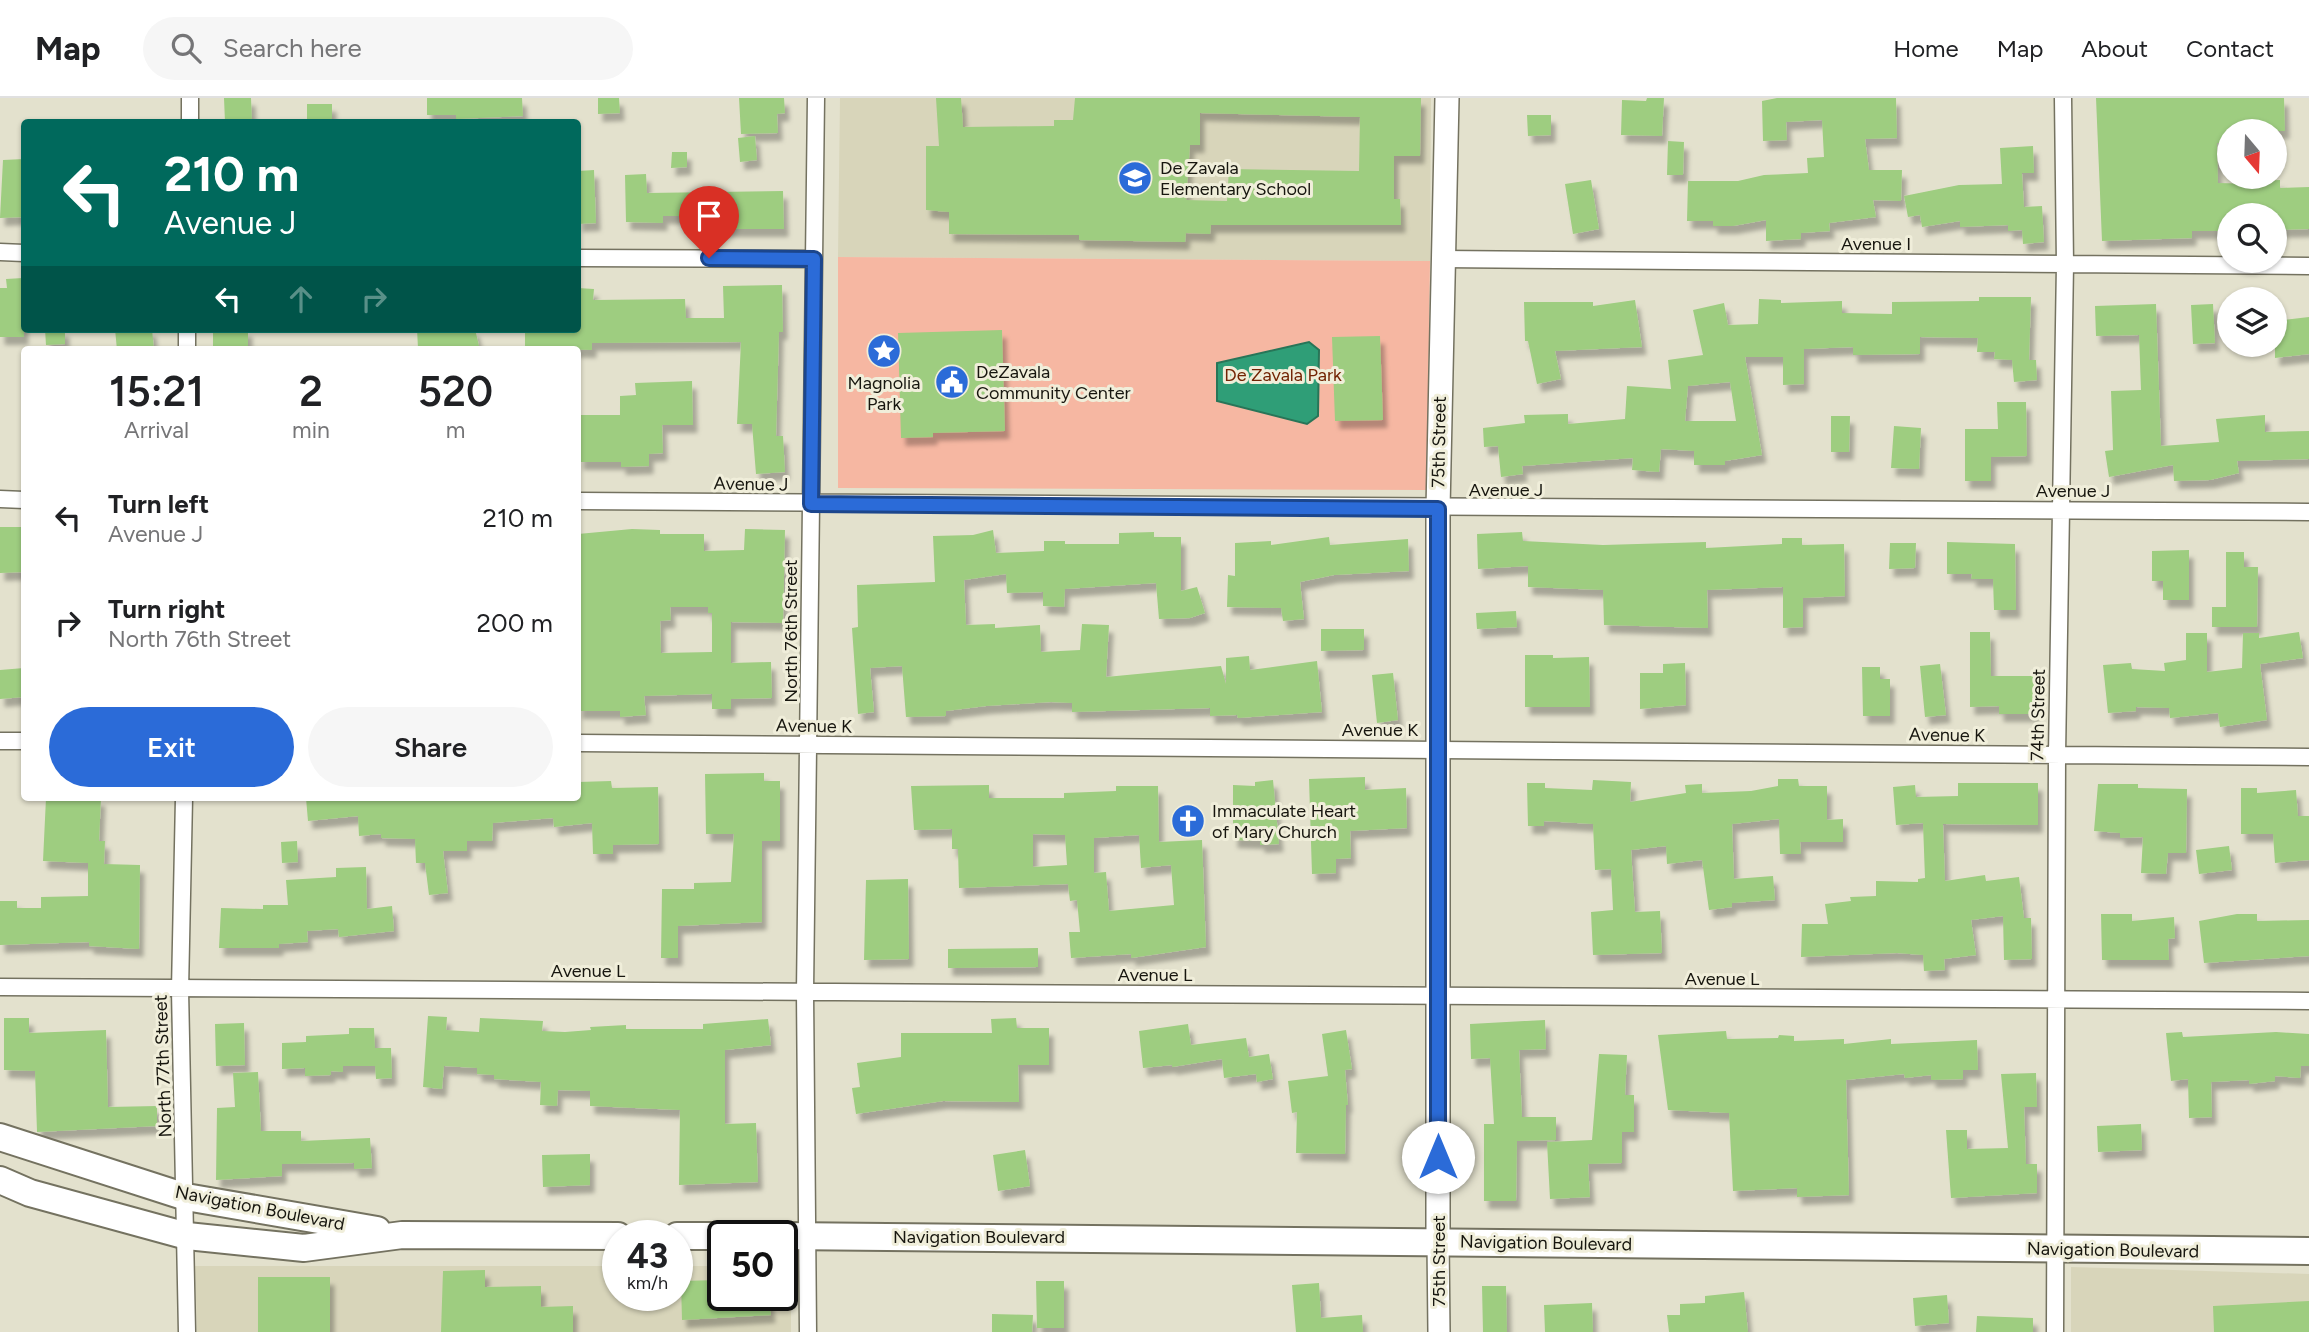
<!DOCTYPE html>
<style>
body{margin:0;font-family:Figtree,sans-serif;background:#f6f6f6;color:#202124;height:100vh;display:flex;flex-direction:column;font-size:26px;white-space:nowrap}
*{box-sizing:border-box;margin:0}
p{font-size:23px;color:#757577}
.icon{flex:none;width:38px;height:38px;fill:none;stroke:currentColor;stroke-width:2;stroke-linecap:round;stroke-linejoin:round}
.map{position:relative;flex:1;overflow:hidden}
.sheet{position:absolute;left:21px;top:248px;width:560px;height:455px;display:flex;flex-direction:column;background:#fff;border-radius:7px;box-shadow:0 2px 5px #0004}
.sheet>*{flex:none}
.banner{position:absolute;left:21px;top:21px;width:560px;height:214px;border-radius:7px;box-shadow:0 2px 5px #0004;background:#00695c;color:#fff;overflow:hidden}
.needle{width:46px;rotate:161deg}
.fabs{position:absolute;left:2217px;top:21px;display:grid;gap:14px}
.fabs a{display:grid;place-items:center;width:70px;height:70px;border-radius:50%;background:#fff;box-shadow:0 2px 5px #0004;font-size:35px}
.speed{position:absolute;left:602px;top:1122px;display:flex;gap:14px;font-size:35px;font-weight:700;text-align:center}
.speed>*{display:grid;place-content:center;width:91px;height:91px;border-radius:50%;background:#fff;box-shadow:0 2px 5px #0004;line-height:1}
.speed small{font-size:18px;font-weight:400}
.speed .limit{border:4px solid #111;border-radius:10px;background:#fff;color:#111}
.pin{position:absolute;display:grid;place-items:center;width:60px;height:60px;color:#fff;margin:-72px -30px;border-radius:50% 50% 50% 0;rotate:-45deg;box-shadow:0 0 7px #0007}
.pin .icon{rotate:45deg}
.me{position:absolute;width:77px;margin:-38px;rotate:0deg;stroke-linejoin:round;filter:drop-shadow(0 0 5px #0008)}
.turn{display:flex;align-items:center;gap:24px;height:147px;padding:0 28px;font-size:32px}
.turn .icon{width:91px;height:91px;stroke-width:2.5}
.turn b{display:block;font-size:49px;line-height:60px}
.lanes{display:flex;align-items:center;height:66px;padding:0 28px;background:#0003;justify-content:center;gap:35px;direction:ltr}
.lanes .off{opacity:.35}
.eta{display:flex;justify-content:space-evenly;align-items:center;height:119px;text-align:center}
.eta b{font-size:42px;font-weight:600;line-height:49px}
.button{display:flex;gap:14px;margin-top:auto;padding:14px 28px}
.button a{flex:1;height:80px;border-radius:42px;background:#2b6bd8;color:#fff;font-size:28px;font-weight:600;line-height:80px;text-align:center}
.button a+a{background:#f6f6f6;color:#202124}
ul{padding:0;list-style:none}
li{display:flex;align-items:center;gap:21px;height:105px;padding:0 28px}
li div{flex:1}
li b{display:block;font-size:26px}
li em{font-style:normal}
header{display:flex;align-items:center;gap:42px;box-sizing:border-box;height:98px;padding:0 35px;background:#fff;border-bottom:2px solid #e0e0e0}
header strong{font-size:33px}
nav{display:flex;gap:38px;margin-inline-start:auto;font-size:24px}
.search{width:490px;height:63px;background:#f6f6f6;display:flex;align-items:center;gap:18px;box-sizing:border-box;padding:0 24px;border-radius:38px;color:#757577;font-size:26px}
.map>svg:first-child{display:block}
</style>
<header>
<strong>Map</strong>
<div class="search"><svg class="icon" aria-label="search" viewBox="0 0 24 24"><circle cx="10" cy="10" r="6"/><path d="M15 15l6 6"/></svg>Search here</div>
<nav><a>Home</a><a>Map</a><a>About</a><a>Contact</a></nav>
</header>
<div class="map">
<svg width="2309" height="1234" viewBox="0 0 2309 1234">
<defs>
<filter id="shadow"><feDropShadow dx="4.5" dy="8" stdDeviation="2" flood-color="#0004"/></filter>
</defs>
<rect width="100%" height="100%" fill="#e3e1cd"/>
<path fill="#d8d5ba" d="M840,0h591l-1,163 -592,-4z
M195,1168h423v29h59v-29h46v29h59v-29h9v66h-594z
M2071,1169l238,7v58h-238z"/>
<path fill="#f6b7a2" d="M838,159l592,4 -3,229 -589,-2z"/>
<path fill="#2f9e77" stroke="#287558" stroke-width="2" d="M1309,244l10,8 -1,66 -11,8 -90,-23v-38z"/>
<path fill="#9ecd80" fill-rule="evenodd" filter="url(#shadow)" d="M224,0h27l1,24h-27z
M427,0h95l1,18 -67,3v-4h-29z
M598,0h21l1,15 -22,1z
M739,0h45l1,15 -8,1 1,19 -37,1z
M936,0h25l2,29 91,-1v-6h19l2,-22h346l-1,58h-26v43h6l1,26h-190l-1,9 -24,-1 -1,9 -106,-2v-5l-130,-1v-22l-23,-2v-64h13zM1200,15l160,4 -1,54 -130,-2 -2,32 -41,-1 4,-55h10z
M1647,0h17l-2,38 -41,-1 1,-35 24,1z
M1777,0h119l1,40 -32,1 4,31h33l-1,31 -28,-1 3,17 -47,6 1,8 -29,2v6l-35,2v-21l-33,6h-20v-5h-26l1,-40h50l26,-6 44,-2 -1,-15 17,-1 -2,-37 -36,2 1,18 -24,1 -1,-40z
M2096,0h188l1,33h-55v12h-13l1,40 39,1v-3l23,-1v8l29,-1v42l-34,1v-15h-45v16h-38v7l-90,3z
M307,6h25v18h-25z
M1527,17h24v20l-23,1z
M755,38l2,24 -17,2 -2,-24z
M1668,43l16,1 -1,33h-16z
M2033,48l1,27h-12l2,34 18,-1 2,36 -21,2 -1,-14 -14,1v-6l-48,2v-6l-38,6 -2,-12 -12,2 -4,-21 55,-11 43,-1 -2,-36z
M672,54h15v15l-16,1z
M24,61v58l-24,1 3,-58z
M594,72l2,53 -18,1v-53z
M646,76l1,19 136,-2 1,38h-65v-8l-26,1v-6h-30v7l-37,-1 -1,-47z
M1591,82l8,49 -26,5 -8,-50z
M23,180l1,59h-24v-49h7l-1,-9z
M782,187l1,47h-4l-3,104h7l2,36 -29,2 -4,-50h-15l4,-82 -149,1v7l-67,-2v-19h53v-41l16,1 -1,11 92,-1 1,19h38l-1,-32z
M1979,199h52l-2,63h7l1,20 -23,2 -2,-22 -18,-1 1,-7h-18l1,-14 -58,-1v17l-67,1v-8l-49,2v35l-21,1v-28h-38l17,98 -37,6v4h-31v-14l-33,-2 -2,23 -27,-2 1,-12 -111,8 1,8 -22,3 -3,-31 -14,1 -1,-19 42,-5 -1,-8 44,-1v10l57,-5 2,-33 44,3 -3,-29 35,-5 -10,-45 31,-7 4,22 30,-1 1,-25 22,1v3l61,-2v12l50,1v-12l87,-1zM1730,284l6,39h-51l3,-35z
M1635,202l7,47 -87,4 6,28 -24,5 -9,-43h-3l-1,-39h69v4z
M2156,206l5,142 58,-4 -3,-23 49,-4v17l44,-1v28l-72,2 2,12 -29,7 -36,1 -1,-16 -64,12 -4,-26 8,-1 -2,-59 30,-1 -2,-55 -43,1 -1,-30z
M2213,206l2,39 -22,1 -2,-39z
M2309,219v37l-34,4v-37z
M45,231h20v15l-19,1z
M115,231h37l2,21h-37z
M213,231h35v21h-35z
M417,231h58l5,21 -62,-2z
M1002,232l3,101 -72,2v4l-32,1 -3,-105z
M1380,238l3,84 -48,1 -3,-84z
M692,283l1,44h-31l1,28 -14,1v12l-28,1v-5h-42l1,-47h40v-19l16,-1 -1,-12z
M1997,304h29l1,54 -36,1v24h-26v-52h33z
M1831,318h19l-1,36h-18z
M1894,328l27,2 -2,41 -28,-1z
M0,429h24v45l-24,1z
M632,431l28,1v4h44v17l40,-1 1,-21 40,1 -2,93 -52,-1v41l40,-1 1,36 -41,1v10h-19v-15l-68,2 2,19 -26,2v-6h-42v-177zM670,509h38v6h4v39l-51,1 -1,-32 11,-1z
M993,432l3,23 48,-2v-10h21v3h54v-11l35,-1v5h27v54l16,-4 8,26 -15,5 -31,1 -3,-36 -91,6 -1,18 -21,-1v-14l-36,1 -1,-19 -42,6 2,45 29,-1v4l45,-3 1,27 39,-2 2,-26 27,1 -3,52 115,-11 5,18v-26l23,-2 1,14 67,-9 5,51 -84,6 -1,-3 -27,1v-8l-138,4v-9l-21,-1 -65,4 -40,5v5l-40,1 -4,-51 -32,2 4,44 -16,2 -6,-86 6,-1 -1,-42 78,-3 -2,-46 40,-1z
M1522,434l1,9 80,4 103,-3v6l76,-4v-6h20v7l42,-1 1,52 -42,2v29l-20,1v-41l-76,3 1,38 -104,-3 -1,-35 -75,-3v-21l-50,3 -1,-35z
M1329,439l1,8 78,-6 1,32 -75,4 -34,7 4,37 -21,2 -2,-13 -54,-1 1,-32 7,1v-33l36,-2v4z
M1947,444l68,2 1,66h-22l-1,-31h-22l1,-5h-25z
M1890,445h26l-1,25 -26,1z
M2189,452v50h-26v-19h-11v-30z
M2226,454h18v15h14l-1,60h-45v-20h14z
M1516,513l1,16 -40,2 -1,-16z
M1321,531h43v21l-43,1z
M1970,534h20l1,44h45l-1,38h-36v-8l-29,1z
M2299,534l4,26 -43,6 7,56 -47,7 -2,-14 -48,5 -1,-10 -33,-1v4l-28,2 -5,-48 28,-2 1,6 33,2 -1,-8 22,-3v-27h21v39l35,-4 1,-35h16v5z
M1525,557h28v3l36,-1 1,50h-65z
M1685,565l1,42 -46,4v-36h23v-9z
M1940,566l6,51 -21,2 -5,-51z
M1862,569h18v12h10v37h-27z
M24,570v29l-24,2v-29z
M1393,575l5,47 -21,3 -5,-48z
M764,675v8h16v60h-18v81l-84,4v32h-17l1,-69h32v-6l37,-1 3,-48h-28l-1,-60z
M1365,679v13l41,-2 1,40 -57,3 1,27 -15,1v14l-24,1 -3,-95z
M1778,681h20l1,7h28v34l16,-1v23h-43l1,12h-21l-1,-35 -47,5 2,55 39,-3 2,24 -43,3v4l-23,3 -7,-50 -35,4 -1,-18 -35,4 4,62 25,-1 2,42 -69,2 -2,-43 22,-2 -2,-41 -16,1 -2,-46 -49,-3v5h-16l-1,-43h18v5l47,2 1,-10 38,2 -1,20 56,-9 -1,-8 17,-1v9l49,-2 27,-5z
M1273,682l6,64 -19,1v-4l-27,-1v-55l22,1v-4z
M611,683l1,7 46,-1 1,57 -46,1v9h-20l-1,-31 -38,4 -1,-9 -60,5 -1,18h-25v10h-24l5,42 -19,2 -4,-32h-9l-1,-24 -34,-1v-4l-22,2 -1,-20 -50,5 -2,-23h272v-16z
M1958,685h80v42l-95,-1 2,57 40,-6 1,6 33,-4 5,41h7l1,41 -28,1 -1,-44 -32,4 5,35 -32,4 1,11 -21,1 -1,-16 -26,-2 -96,4 1,-33h26l-3,-20 26,-3 -1,-4 26,-1v-15l42,1v-3l7,-1 -2,-55 -27,2 -3,-38 22,-2 1,12 42,-1z
M2098,686h40v4l49,1 -1,64h-18l-2,21 -25,-1 2,-36 -23,1v-5l-26,-2z
M989,687v13h75v-5l52,-2v-5h42l1,56 43,-2 4,107 -75,11v-4l-60,4 -2,-26h11l-3,-32 -7,1 -2,-17 -109,4 -1,-39h-6v-20l-38,1 -3,-44zM1033,736l32,1 2,30 -34,2zM1139,737l2,33 30,-3 3,40 -65,6 -3,-39 -12,1v-35z
M2241,690h16v5l39,-3 2,26h11v44l-34,3 -2,-29h-32z
M46,700h55l-2,43h6l-1,23 36,1 -1,84 -50,-3v-4l-89,3v-44h17v7h24v-11l47,-1v-33l-45,-2z
M297,743l1,21 -16,1 -1,-21z
M2229,748l3,24 -33,4 -3,-24z
M366,769l1,42 25,-3 2,25 -55,6 -1,-8 -31,2 1,11 -29,2v4h-60l2,-40 42,1v-4h25l-2,-25 50,-3v-9z
M908,781l1,80 -45,1 2,-80z
M2101,816h31v7l42,-4 1,21 -7,1 1,21h-67z
M2237,816h20v7l52,-1v36l-105,7 -5,-42z
M1038,850v19l-90,1v-19z
M428,918l19,1 -1,13 33,2 1,-14 63,3 -1,10 23,1 26,-2 -1,-3 36,-2v4h77v-5l65,-5 3,26 -46,5v74l31,-1 2,59 -79,3 1,-75 -90,-4v-15l-32,-1 -1,16 -17,-1 1,-23 -47,-3v-4l-17,-1v-6l-33,-2 -2,23 -19,-2z
M4,920h25v15l77,-3 2,77 49,-1v20l-120,6 -2,-61 -31,-1z
M1016,920l1,10h32v37h-31l1,37 -76,-1 -87,13 -4,-26 8,-1 -3,-24 44,-6v-24h91l-1,-14z
M1545,922l1,29 -27,1 3,67h34v23l-39,1 -1,60h-32v-77h10l-4,-66 -19,1 -1,-35z
M244,925l1,42 -29,1 -1,-42z
M1188,926l3,21 55,-7 3,19 20,-3 4,25 -16,3 -1,-8 -32,4 -2,-19 -50,8v-2l-29,3 -4,-37z
M349,930h25l1,20h16l1,30 -16,1 -1,-13h-32v6l-12,-1v4l-26,1v-8l-23,1v-26l24,-1v-6l43,-2z
M1346,932l6,39 -7,1 3,35h-2l-1,49 -49,-1 1,-41 -5,1 -4,-32 40,-5 -6,-42z
M1726,933l1,8 51,-1 1,-3 15,1v5l50,-2v5l47,-5v5l86,-4 1,30h-15v9l-32,1v-5l-26,3 -1,-4 -58,6 3,115 -52,2v-9l-64,3 -4,-78 -61,-3 -10,-75z
M2182,934l1,5 93,-5 33,2v32h-8l-1,12 -25,-2v5l-26,3v-4l-38,2 1,35 -23,1 -1,-39 -17,2 -5,-48z
M1599,956l28,1 -2,40h9v37h-12v31l-34,1 2,33 -40,2 -3,-57 45,-2z
M258,974l3,59h40v10l69,-3 2,30 -18,1v-6l-72,1v12l-66,4 1,-72 18,-1 -2,-34z
M2036,975l1,34h-13l2,57h11v29l-86,5 -5,-68h21v19l41,-1 -7,-74z
M2141,1026l1,26 -44,2 -1,-26z
M1025,1052l5,36 -32,5 -5,-36z
M590,1056v31l-47,2 -1,-32z
M485,1172v17l56,-1v21l32,-1v26h-132l2,-61z
M258,1179h72v55h-72z
M719,1182l4,15h46l2,20 -89,5 -1,-39z
M1036,1183h28v47h-27z
M1319,1185l2,35 41,-3 1,17h-67l-4,-47z
M1482,1188h24l1,46h-24z
M1744,1194l4,40h-79l-2,-17h13v-11l25,-1v-7z
M1947,1197l2,28 -34,3 -2,-28z
M2309,1203v31h-95l-1,-26z
M1592,1205l1,29h-48l-1,-27z
M992,1216l41,1 -1,17h-40z
M1977,1218l56,2v14h-57z"/>
<g fill="none" stroke-linecap="round" stroke-linejoin="round">
<g stroke="#747260" stroke-width="19">
<path id="minor" d="M190,24v-24
M0,154l24,1
M578,160l236,1
M1442,161l867,7
M187,231v21
M0,401l24,1
M578,403l1731,11
M0,643h24
M578,645l1731,14
M184,700l-4,192 7,342
M0,889l2309,14
M808,1234l-3,-340 11,-894
M2055,1234l2,-577 8,-491 -2,-166"/>
</g>
<g stroke="#747260" stroke-width="24">
<path id="tertiary" d="M1438,1143l1,91"/>
</g>
<g stroke="#747260" stroke-width="26">
<path id="secondary" d="M1438,1143v-732l9,-411"/>
</g>
<g stroke="#747260" stroke-width="30">
<path id="primary" d="M0,1039l186,60 191,33
M0,1082l30,13 157,43 117,12 98,-13 216,1
M677,1138h46
M782,1138l1527,15"/>
</g>
<use href="#minor" stroke="#fff" stroke-width="16"/>
<use href="#tertiary" stroke="#fff" stroke-width="21"/>
<use href="#secondary" stroke="#fff" stroke-width="23"/>
<use href="#primary" stroke="#fff" stroke-width="26"/>
</g>
<g fill="none" stroke-linecap="round" stroke-linejoin="round">
<g stroke="#1c468c" stroke-width="18">
<path id="route" d="M709,160l105,1 -3,245 627,5v648"/>
</g>
<use href="#route" stroke="#2b6bd8" stroke-width="12"/>
</g>
<defs>
<g id="school-disc" transform="scale(1.75)"><circle r="9.5" fill="#2b6bd8" stroke="#f0eeda"/><path d="M0-5L7-2L0 1L-7-2ZM-4 1L0 2.5L4 1V4Q0 6-4 4Z" fill="#fff"/></g>
<g id="sight-disc" transform="scale(1.75)"><circle r="9.5" fill="#2b6bd8" stroke="#f0eeda"/><path d="M0-6L1.8-2.2L6-1.7L2.9 1.2L3.7 5.4L0 3.3L-3.7 5.4L-2.9 1.2L-6-1.7L-1.8-2.2Z" fill="#fff"/></g>
<g id="civic-disc" transform="scale(1.75)"><circle r="9.5" fill="#2b6bd8" stroke="#f0eeda"/><path d="M-.6-6.5H3V-4.5H.6V-3L4-1V1h2V6H-6V1h2V-1L-.6-3ZM-1.2 2.5V6h2.4V2.5Z" fill="#fff"/></g>
<g id="church-disc" transform="scale(1.75)"><circle r="9.5" fill="#2b6bd8" stroke="#f0eeda"/><path d="M-1.2-6h2.4v3.5h3.3v2.4h-3.3V6h-2.4V-.1h-3.3v-2.4h3.3Z" fill="#fff"/></g>
</defs>
<g fill-rule="evenodd">
<use href="#school-disc" x="1135" y="80"/>
<use href="#sight-disc" x="884" y="253"/>
<use href="#civic-disc" x="952" y="284"/>
<use href="#church-disc" x="1188" y="723"/>
</g>
<g text-anchor="middle" dominant-baseline="central" stroke-width="6" stroke-linejoin="round" paint-order="stroke">
<g font-size="18" fill="#17160f" stroke="#f0eeda" text-anchor="start">
<text x="1160" y="70">De Zavala<tspan x="1160" dy="21">Elementary School</tspan></text>
<text x="976" y="274">DeZavala<tspan x="976" dy="21">Community Center</tspan></text>
<text x="884" y="285" text-anchor="middle">Magnolia<tspan x="884" dy="21">Park</tspan></text>
<text x="1212" y="713">Immaculate Heart<tspan x="1212" dy="21">of Mary Church</tspan></text>
</g>
<g font-size="18" fill="#17160f" stroke="#f0eeda">
<text x="1876" y="146">Avenue I</text>
<text transform="translate(1439 344) rotate(-89)">75th Street</text>
<text transform="translate(751 386) rotate(1)">Avenue J</text>
<text x="1506" y="392">Avenue J</text>
<text x="2073" y="393">Avenue J</text>
<text transform="translate(791 533) rotate(-90)">North 76th Street</text>
<text transform="translate(2038 617) rotate(-89)">74th Street</text>
<text transform="translate(814 628) rotate(1)">Avenue K</text>
<text x="1380" y="632">Avenue K</text>
<text transform="translate(1947 637) rotate(1)">Avenue K</text>
<text x="588" y="873">Avenue L</text>
<text x="1155" y="877">Avenue L</text>
<text x="1722" y="881">Avenue L</text>
<text transform="translate(163 968) rotate(-92)">North 77th Street</text>
<text transform="translate(260 1110) rotate(11)">Navigation Boulevard</text>
<text x="979" y="1139">Navigation Boulevard</text>
<text transform="translate(1546 1145) rotate(1)">Navigation Boulevard</text>
<text transform="translate(2113 1152) rotate(1)">Navigation Boulevard</text>
<text transform="translate(1439 1163) rotate(-90)">75th Street</text>
</g>
<g font-size="18" fill="#722404" stroke="#f0eeda">
<text x="1283" y="277">De Zavala Park</text>
</g>
</g>
</svg>
<div class="fabs">
<a><svg class="needle" viewBox="-14 -14 28 28"><path d="M0-13l5 13h-10z" fill="#e53935"/><path d="M0 13l5-13h-10z" fill="#757577"/></svg></a>
<a><svg class="icon" aria-label="search" viewBox="0 0 24 24"><circle cx="10" cy="10" r="6"/><path d="M15 15l6 6"/></svg></a>
<a><svg class="icon" aria-label="layers" viewBox="0 0 24 24"><path d="M12 4l9 5-9 5-9-5zM3 14l9 5 9-5"/></svg></a>
</div>
<div class="speed"><div>43<small>km/h</small></div><div class="limit">50</div></div>
<div class="pin" style="left:709px;top:160px;background:#d93025"><svg class="icon" aria-label="arrive" viewBox="0 0 24 24"><path d="M6 21V4h12l-3 4 3 4H6"/></svg></div>
<svg class="me" style="left:1438px;top:1059px" viewBox="-20 -20 40 40"><circle r="19" fill="#fff"/><path d="M0-13L10 11 0 6-10 11z" fill="#2b6bd8"/></svg>
<div class="banner">
<div class="turn"><svg class="icon" aria-label="left" viewBox="0 0 24 24"><path d="M17 20v-9H6M10 6l-5 5 5 5"/></svg><div><b>210 m</b>Avenue J</div></div>
<div class="lanes"><svg class="icon" aria-label="left" viewBox="0 0 24 24"><path d="M17 20v-9H6M10 6l-5 5 5 5"/></svg><svg class="icon off" aria-label="ahead" viewBox="0 0 24 24"><path d="M12 20V5M6 11l6-6 6 6"/></svg><svg class="icon off" aria-label="right" viewBox="0 0 24 24"><path d="M7 20v-9h11M14 6l5 5-5 5"/></svg></div>
</div>
<section class="sheet">
<div class="eta">
<div><b>15:21</b><p>Arrival</p></div>
<div><b>2</b><p>min</p></div>
<div><b>520</b><p>m</p></div>
</div>
<ul>
<li><svg class="icon" aria-label="left" viewBox="0 0 24 24"><path d="M17 20v-9H6M10 6l-5 5 5 5"/></svg><div><b>Turn left</b><p>Avenue J</p></div><em>210 m</em></li>
<li><svg class="icon" aria-label="right" viewBox="0 0 24 24"><path d="M7 20v-9h11M14 6l5 5-5 5"/></svg><div><b>Turn right</b><p>North 76th Street</p></div><em>200 m</em></li>
</ul>
<div class="button"><a>Exit</a><a>Share</a></div>
</section>
</div>
